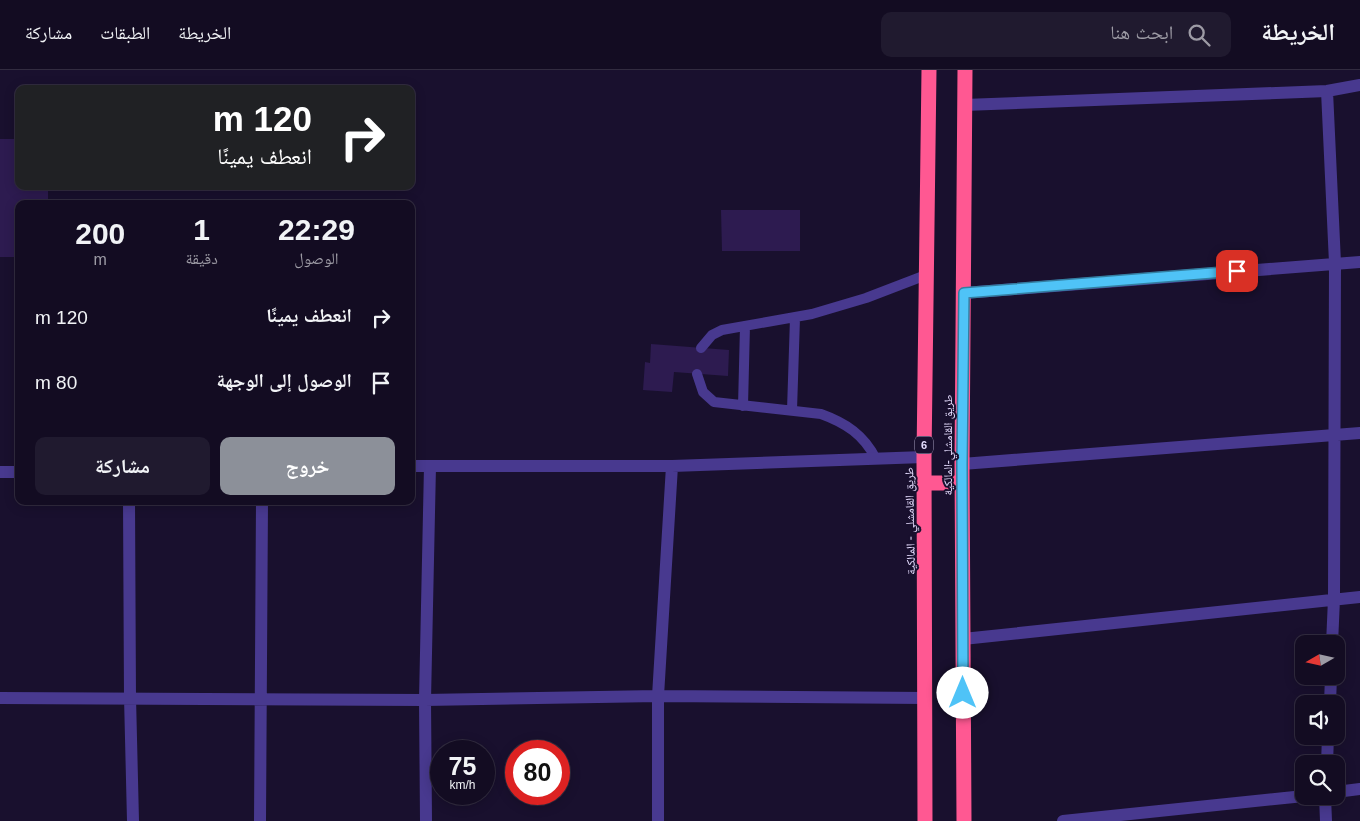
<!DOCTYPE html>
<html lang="ar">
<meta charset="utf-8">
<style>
body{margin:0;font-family:Arial,"Noto Naskh Arabic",sans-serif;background:#201a2f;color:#f1f3f6;direction:rtl;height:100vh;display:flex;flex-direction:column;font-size:19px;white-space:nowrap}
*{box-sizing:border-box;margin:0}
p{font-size:16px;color:#9d9ba5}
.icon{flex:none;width:28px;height:28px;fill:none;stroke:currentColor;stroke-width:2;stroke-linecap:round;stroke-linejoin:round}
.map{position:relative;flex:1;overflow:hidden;direction:ltr}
.side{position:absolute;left:15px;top:130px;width:400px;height:305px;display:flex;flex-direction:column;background:#130c22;border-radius:10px;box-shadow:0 2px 12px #0003,0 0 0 1px #322c40;direction:rtl}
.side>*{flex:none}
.banner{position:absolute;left:15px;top:15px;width:400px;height:105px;border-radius:10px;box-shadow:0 2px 12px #0003,0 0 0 1px #322c40;direction:rtl;background:#202124;color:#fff;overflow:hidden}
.needle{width:32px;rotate:261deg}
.fabs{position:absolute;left:1295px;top:565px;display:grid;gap:10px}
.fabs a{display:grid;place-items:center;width:50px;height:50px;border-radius:10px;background:#130c22;box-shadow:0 2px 12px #0003,0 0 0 1px #322c40;font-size:25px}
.speed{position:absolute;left:430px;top:670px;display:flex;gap:10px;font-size:25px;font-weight:700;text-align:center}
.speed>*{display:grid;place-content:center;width:65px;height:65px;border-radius:50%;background:#130c22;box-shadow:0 2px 12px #0003,0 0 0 1px #322c40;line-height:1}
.speed small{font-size:12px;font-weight:400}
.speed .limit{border:8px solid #d22;background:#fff;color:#111}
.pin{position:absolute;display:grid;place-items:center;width:42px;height:42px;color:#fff;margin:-21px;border-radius:10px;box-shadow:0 2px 8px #0006}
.me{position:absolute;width:55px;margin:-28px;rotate:0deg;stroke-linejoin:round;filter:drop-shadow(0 0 4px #0008)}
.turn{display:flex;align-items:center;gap:18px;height:105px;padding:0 20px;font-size:22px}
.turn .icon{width:65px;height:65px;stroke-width:2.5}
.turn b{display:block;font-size:35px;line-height:42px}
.eta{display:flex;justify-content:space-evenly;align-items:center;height:85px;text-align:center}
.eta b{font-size:30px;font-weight:800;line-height:35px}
.cta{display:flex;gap:10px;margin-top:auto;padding:10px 20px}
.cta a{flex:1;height:58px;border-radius:10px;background:#8c9099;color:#fff;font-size:20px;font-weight:800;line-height:58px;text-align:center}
.cta a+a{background:#201a2f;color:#f1f3f6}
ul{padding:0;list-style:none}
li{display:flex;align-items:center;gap:15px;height:65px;padding:0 20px}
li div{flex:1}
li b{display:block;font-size:19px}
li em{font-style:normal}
header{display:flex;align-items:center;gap:30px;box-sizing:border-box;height:70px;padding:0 25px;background:#130c22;border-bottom:1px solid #322c40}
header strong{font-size:24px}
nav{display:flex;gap:28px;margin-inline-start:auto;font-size:18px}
.search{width:350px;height:45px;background:#201a2f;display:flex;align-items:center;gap:12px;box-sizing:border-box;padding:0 18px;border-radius:10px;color:#9d9ba5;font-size:19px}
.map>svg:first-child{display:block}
</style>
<header>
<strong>الخريطة</strong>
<div class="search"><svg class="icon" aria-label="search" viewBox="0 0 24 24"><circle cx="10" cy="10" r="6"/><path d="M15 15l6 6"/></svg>ابحث هنا</div>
<nav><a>الخريطة</a><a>الطبقات</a><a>مشاركة</a></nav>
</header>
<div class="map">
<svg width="1360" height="751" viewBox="0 0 1360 751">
<rect width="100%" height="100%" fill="#19102e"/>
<path fill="#2d1b50" d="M0,69h19v47h29v18h-29v40h-3l-1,13h-15z
M721,140h79v41h-78z
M651,274l78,6 -1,26 -54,-4 -2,20 -29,-2 2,-28 5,1z"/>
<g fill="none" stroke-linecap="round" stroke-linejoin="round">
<path stroke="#48398f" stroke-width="10" d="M701,278l11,-13 10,-5 90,-16 54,-16 60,-23
M697,304l6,18 11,10 107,12c25,9 43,21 55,45
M743,336l2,-80
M792,340l3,-92"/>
<path stroke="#48398f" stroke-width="12" d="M1327,21l8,172 -1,336 -2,45
M964,35l363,-14 33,-6
M964,223l396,-31
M962,394l398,-31
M411,396h261l252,-9
M0,402h19
M129,431l1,196 3,124
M963,569l397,-42
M0,628l425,2 233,-4 268,2
M1330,634l1,-28
M1327,694l1,-28
M1336,722l24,-3
M1325,726l1,25
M260,751l2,-320
M426,751l-1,-121 5,-234
M658,751v-125l14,-230
M1063,751l241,-25"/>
<path stroke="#ff5892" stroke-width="15" d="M924,413h38
M925,751l-1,-364 5,-387
M964,751l-2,-357 3,-394"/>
</g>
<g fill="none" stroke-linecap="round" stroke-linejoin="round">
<g stroke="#337fa1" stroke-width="12">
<path id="route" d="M963,623l-1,-229 2,-171 273,-22"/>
</g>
<use href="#route" stroke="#4fc3f7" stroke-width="9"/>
</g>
<g text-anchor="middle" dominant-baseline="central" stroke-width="4" stroke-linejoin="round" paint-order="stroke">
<rect fill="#19102e" stroke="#a8a0c0" stroke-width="1" x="915" y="366.5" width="18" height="17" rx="4"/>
<g font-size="11" font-weight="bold" fill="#e6ddff">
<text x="924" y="375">6</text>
</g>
<g font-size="12" fill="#e6ddff" stroke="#19102e">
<text transform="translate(948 375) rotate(-90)">طريق القامشلي-المالكية</text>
<text transform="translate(910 451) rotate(-91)">طريق القامشلي - المالكية</text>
</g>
</g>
</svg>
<div class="fabs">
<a><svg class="needle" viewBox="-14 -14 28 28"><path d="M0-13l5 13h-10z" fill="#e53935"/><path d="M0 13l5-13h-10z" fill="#9d9ba5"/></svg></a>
<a><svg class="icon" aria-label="sound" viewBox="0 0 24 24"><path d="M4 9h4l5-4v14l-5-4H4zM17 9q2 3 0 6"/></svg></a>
<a><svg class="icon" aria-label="search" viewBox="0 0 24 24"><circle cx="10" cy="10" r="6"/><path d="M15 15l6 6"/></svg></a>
</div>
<div class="speed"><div>75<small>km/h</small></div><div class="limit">80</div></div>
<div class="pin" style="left:1237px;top:201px;background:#d93025"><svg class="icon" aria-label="arrive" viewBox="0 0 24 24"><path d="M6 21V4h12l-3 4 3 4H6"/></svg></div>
<svg class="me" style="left:963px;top:623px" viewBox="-20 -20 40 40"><circle r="19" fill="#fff"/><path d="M0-13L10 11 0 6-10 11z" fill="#4fc3f7"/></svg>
<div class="banner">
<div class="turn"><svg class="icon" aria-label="right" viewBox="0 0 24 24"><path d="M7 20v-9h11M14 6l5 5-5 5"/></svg><div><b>120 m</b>انعطف يمينًا</div></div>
</div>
<section class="side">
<div class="eta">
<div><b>22:29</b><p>الوصول</p></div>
<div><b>1</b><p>دقيقة</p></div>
<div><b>200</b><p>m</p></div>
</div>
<ul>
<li><svg class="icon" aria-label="right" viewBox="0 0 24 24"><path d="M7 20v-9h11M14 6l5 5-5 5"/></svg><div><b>انعطف يمينًا</b></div><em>120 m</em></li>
<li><svg class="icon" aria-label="arrive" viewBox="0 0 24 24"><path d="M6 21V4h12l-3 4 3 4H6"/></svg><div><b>الوصول إلى الوجهة</b></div><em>80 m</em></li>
</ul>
<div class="cta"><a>خروج</a><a>مشاركة</a></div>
</section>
</div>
